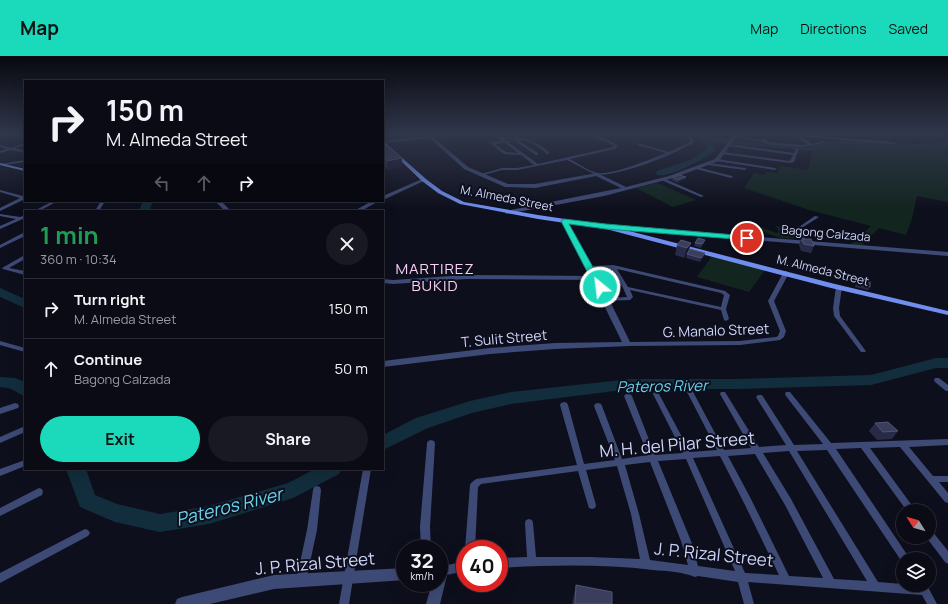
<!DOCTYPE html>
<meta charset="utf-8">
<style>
body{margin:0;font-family:Manrope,sans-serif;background:#181922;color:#f1f3f6;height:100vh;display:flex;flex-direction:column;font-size:15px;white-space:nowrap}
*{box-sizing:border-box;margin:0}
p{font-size:13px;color:#999ba0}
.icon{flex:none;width:22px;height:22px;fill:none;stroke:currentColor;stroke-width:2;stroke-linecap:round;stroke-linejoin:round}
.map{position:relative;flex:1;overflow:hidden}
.panel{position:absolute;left:24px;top:154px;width:360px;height:260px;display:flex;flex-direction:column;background:#0a0b15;border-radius:0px;box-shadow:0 4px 16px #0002,0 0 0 1px #2a2b34}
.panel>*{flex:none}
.top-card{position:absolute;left:24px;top:24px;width:360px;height:122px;border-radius:0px;box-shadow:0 4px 16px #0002,0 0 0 1px #2a2b34;background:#0a0b15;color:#f1f3f6;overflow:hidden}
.needle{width:26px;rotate:307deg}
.tools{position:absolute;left:896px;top:448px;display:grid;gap:8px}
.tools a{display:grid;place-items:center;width:40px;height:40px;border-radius:50%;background:#0a0b15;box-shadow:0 4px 16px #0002,0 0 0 1px #2a2b34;font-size:20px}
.speed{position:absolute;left:396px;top:484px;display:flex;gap:8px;font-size:20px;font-weight:700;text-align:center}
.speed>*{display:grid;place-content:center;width:52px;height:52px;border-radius:50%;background:#0a0b15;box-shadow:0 4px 16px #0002,0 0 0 1px #2a2b34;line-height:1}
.speed small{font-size:10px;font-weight:400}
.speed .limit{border:6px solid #d22;background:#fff;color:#111}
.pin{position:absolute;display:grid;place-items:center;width:34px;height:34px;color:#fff;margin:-17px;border:2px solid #fff;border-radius:50%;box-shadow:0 1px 4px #0007}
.me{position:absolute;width:44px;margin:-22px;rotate:331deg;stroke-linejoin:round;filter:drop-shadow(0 0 3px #0008)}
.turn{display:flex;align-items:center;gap:14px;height:84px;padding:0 16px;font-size:18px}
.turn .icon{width:52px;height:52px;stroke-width:2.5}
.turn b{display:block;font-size:28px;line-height:34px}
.lanes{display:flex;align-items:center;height:38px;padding:0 16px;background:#0003;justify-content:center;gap:20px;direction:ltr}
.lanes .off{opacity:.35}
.round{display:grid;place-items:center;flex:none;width:42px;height:42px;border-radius:21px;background:#181922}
.headline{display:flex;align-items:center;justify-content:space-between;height:68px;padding:0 16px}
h1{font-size:24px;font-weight:700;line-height:30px;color:#1e9e55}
.action{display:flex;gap:8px;margin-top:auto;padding:8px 16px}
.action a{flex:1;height:46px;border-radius:24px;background:#1adabb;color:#111;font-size:16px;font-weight:700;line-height:46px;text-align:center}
.action a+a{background:#181922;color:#f1f3f6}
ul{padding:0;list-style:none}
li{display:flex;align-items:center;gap:12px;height:60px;padding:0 16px;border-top:1px solid #2a2b34}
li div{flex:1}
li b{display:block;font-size:15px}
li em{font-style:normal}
header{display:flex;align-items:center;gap:24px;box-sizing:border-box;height:56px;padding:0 20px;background:#1adabb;color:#111}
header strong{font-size:19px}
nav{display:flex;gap:22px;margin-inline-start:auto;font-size:14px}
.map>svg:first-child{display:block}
</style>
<header>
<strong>Map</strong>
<nav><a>Map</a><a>Directions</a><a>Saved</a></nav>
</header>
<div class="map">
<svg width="948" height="548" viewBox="0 0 948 548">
<rect width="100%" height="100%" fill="#0e0f1c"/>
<path fill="#12251f" d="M840,86l74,6 34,-3v57l-31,-6 -5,23 -6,16 -27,-7 -18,18 -11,-1 21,-19 -62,-16 -65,-22 10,-15 11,2 2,-3 11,1 2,-7 28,4 5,-21h9l4,-5z
M657,127l39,17 -23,7 -37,-19z
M758,170l18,7 3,-1 -3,-6 17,2 7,11 -19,-1 -27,-9z
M712,200l53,14 -16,22 -52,-15z"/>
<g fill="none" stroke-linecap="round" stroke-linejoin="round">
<path stroke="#122d3c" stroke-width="1.5" d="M402,77l5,6"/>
<path fill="#122d3c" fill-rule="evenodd" d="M695,77h8l5,4 102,10c35,-12 69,-4 104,-3 11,0 23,-1 34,-2v4l-32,2 -68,-4 -23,3 -14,4 -99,-9 3,8 -1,2c-12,7 -43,26 -57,23l-1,-2 1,-2 33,-11 17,-11 -2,-7z
M143,145h10l-4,10h-10z
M0,232l25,11v9l-25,-11z
M936,302h12v10h-12l-65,17 -133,4h-107l-120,15 -39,9 -44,15 -45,22v-15l33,-17 54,-17 41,-9 120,-13h107l133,-4z
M0,321l15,1 10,4v14c-11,-4 -11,-8 -25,-9z
M66,413h20l9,26 22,9 43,10 49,-8 79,-23 27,-14h27l-3,5 -46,24 -84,26 -49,8 -45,-10 -35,-15z"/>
<path fill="#3e4a76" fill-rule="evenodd" d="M0,77h2l-2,2z
M8,77h6l11,3v2z
M451,77h9l-29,5 -2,-1z
M495,77h9l-14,3 -1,-1z
M583,77c9,0 28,7 35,13l-3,3 -45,10c8,4 20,13 28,14 15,2 53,-14 68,-20l-28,-8v-2l31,9 21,-10v-3l-8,-6c5,0 10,4 12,9 -17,12 -81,37 -100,32l-27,-14 -50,10h-15l-22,6 -2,-1 24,-7h15l17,-3 -13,-10 -17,-1 -13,-10v-2h1l10,-1 -5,-4 2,-1c5,2 11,0 16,1 13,1 24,7 34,15v2h-2c-13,-12 -26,-17 -44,-15l3,2 14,-2v2h-1l19,12v2h-2l-21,-14 -7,1 30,22 75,-17 1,-1 -3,-2zM505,87l13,10 -12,-1 -11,-8z
M803,79l91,7 2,1 -2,1 -90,-7 -2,1 10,6 12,-3 2,1c-19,7 -39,4 -59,2l-2,-2 -33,-5 2,-1 29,4 -1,-1 2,-1 4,4 36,3 4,-1 -10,-6z
M25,87v2l-11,3 11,3v2l-14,-3 -11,3v-2l7,-2 -7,-2v-2l11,3z
M729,88l65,9 2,-5 3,1 -5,13 -4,1 -68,-9v-2h1l67,9 3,-6 -65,-9v-2z
M717,103l58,9 2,1 -2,1 -59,-9 -1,-1z
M25,104v2l-22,3 -2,-1z
M709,107l36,5 2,1 -2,1 -37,-5v-2z
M697,111l35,9 1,1 -2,1 -35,-9 -1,-1z
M661,122h2l41,18 -3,1 -40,-17z
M0,134l23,6h2v3l-25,12v-3l20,-10 -20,-6z
M53,145h5l-19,10h-5z
M101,145h4l-6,10h-4z
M0,158l20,3 5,-2v3l-25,11v-3l16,-7 -16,-3z
M815,160l4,1 -19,12 7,14v1h-4l-7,-15z
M23,177h2v3l-25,12v-3z
M23,200h2v3l-16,9 16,3v4l-22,-6 -1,-1z
M613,209l112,26 5,4 -4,14 3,10 -3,2 -2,-1 -3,-10 -91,-20 3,7 -3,3 -26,1 -1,-1 3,-2 21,-1 -4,-9 -12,-19 -22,1 -3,-2 3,-2zM617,213l104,24 3,2 -3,12 -93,-20z
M786,215l3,2 -15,28 12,30 -2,6 -4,3 -40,5 -113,1 -3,-2 3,-2 113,-1 36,-4 2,-1 2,-5 -12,-30 15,-28z
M466,219l129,1 3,2 -3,2 -129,-1 -73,5 -10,-1v-4l10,1z
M839,229l3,2 -3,21 1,8 25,34 1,1 -1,1h-4l-27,-36 -1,-8 3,-21z
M0,285l25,7v4l-25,-7z
M935,322h4l9,7v6h-2l-11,-9 -1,-2z
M688,334h4l32,60 27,-2 -31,-54 1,-2h4l34,55 27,-2 -30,-48 2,-2h4l32,50 29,-1 -37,-48 -1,-2 1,-2h4l41,51 117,-4v6l-39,2 24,29h15v6h-9l9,11v10l-3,-1 -45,-55 -30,1 46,63h-9l-46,-63 -25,1 72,107 2,3h-7v4l-1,-1 -75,-112 -30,1 81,131 25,2v1h24l10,19h-10l-5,-9 -174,-13 6,22h-10l-6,-22 -40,-6 -3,1c-12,-5 -28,-6 -42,-7 -51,-6 -103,-5 -154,-2v-10l28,-1 -2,-34 1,-3 3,-1 3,1 1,3 3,34h54l50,2 -9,-45 -14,-48 -31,4 10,35 -1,3 -3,1 -3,-1 -1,-3 -10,-34 -97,13 -3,3 -3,62h-10l5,-64 1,-2 5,-4 101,-14 -17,-60 1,-2 3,-1 3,1 1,2 16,59 31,-4 -21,-54 1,-2 3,-1 3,1 1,2 20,53 26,-4 -24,-59 2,-2h4l2,2 23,59 28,-2 -30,-59 1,-2h4l1,2 31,58 27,-2 -30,-58zM789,395l78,130 -33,-2 -43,-80 -28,-46zM755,398l30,51 38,73 -34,-2 -38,-77 -23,-43zM720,400l25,49 34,70 -34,-2 -52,-115zM686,403l49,112 -37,-5 -7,-25 -33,-80zM650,406l31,79 7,24 -38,-5 -11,-46 -14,-49z
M15,347l3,1 1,2 -1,2 -18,6v-6z
M25,370v6l-25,11v-6z
M431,384l3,1 1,2 -5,84 1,22h-10l-1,-22 7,-84 1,-2z
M25,404v6l-25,10v-7z
M363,413h8l-22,135h-10z
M317,430l3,1 1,3 -4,40 -11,51 -2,3 -3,2 -3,-2 -2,-3 11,-51 6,-40 1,-3z
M39,432l3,1 1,3 -1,3 -42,21v-8z
M85,473l3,1 2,3 -2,3 -88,47v-10z
M929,474l3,1 16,20v13l-3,-2 -19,-25h3z
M465,505v10l-23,5 -3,-1v-8z"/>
<path fill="#3e4a76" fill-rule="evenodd" d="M424,77h5l3,3 36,31 40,17h27l62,-11 29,14 43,-11 46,-17 17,-22 -10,-4h6l8,4 -17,24 -46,17 -69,18 -97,18 -2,-1v-2l116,-23 -25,-12 -61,12 -30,-1 -41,-18 -34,-31 -47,5v-2l44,-5z
M422,123l4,1 -43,20v-4z
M215,145h6l10,10h-6z
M372,145h7l-18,10h-7z
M564,163l3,2 36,66 28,57 -1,2 -75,3 -65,5 -107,13v-6l107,-13 65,-5 67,-1 -27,-55 -34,-66z
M606,169l342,27v4l-344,-28v-2z
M439,509l8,2 1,4 -8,33h-14l6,-21h7z
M405,512v12l-131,9 -64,15h-35l2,-5 5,-2 92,-22z"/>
<path fill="#708eee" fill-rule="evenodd" d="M383,85l43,38 16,12 22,11 74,13 68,10 229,59 113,27v4l-117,-27 -225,-59 -68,-10 -78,-15 -22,-11 -16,-12 -39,-37z
M0,107l25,6v2l-25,-6z"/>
</g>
<path fill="#282b48" d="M383,90l19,12v9l-14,3 -5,-6z
M672,121h14l-1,3 -7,3 -7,-3z
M801,183l13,7 -3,7 -10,-2 -2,-6z
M705,184l-1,3 -3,5 -7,-2 1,-3z
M691,187l-3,10h17l-1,4 -4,5 -14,-4 1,-3 -3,3 -9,-3 2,-10z
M858,222l12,9 -2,3 -13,-3 1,-6z
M875,367l23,8 -6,8 -15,1 -8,-9z
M576,529l36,19h-40z"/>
<path fill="#16182f" d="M402,102v9l-14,3 -1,-9z
M686,121l-1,3 -7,3v-3z
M691,187l-3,10 -4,5 3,-10z
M705,197l-1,4 -4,5 1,-4z"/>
<path fill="#3a3d5b" stroke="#515574" d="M383,90h4l15,12 -15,3 -4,-5z
M679,119l7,2 -8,3 -6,-3z
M698,182l7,2 -3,4 -7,-1z
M801,183h10l3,7 -10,-2z
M681,184l10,3 -4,5 -10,-3z
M690,193l15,4 -4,5 -14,-4z
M858,222l12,3v6l-13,-3z
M888,366l10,9 -15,1 -8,-9z
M576,529l36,7v12h-37z"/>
<linearGradient id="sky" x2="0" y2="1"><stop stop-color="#08080f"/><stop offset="0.5" stop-color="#30374b"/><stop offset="1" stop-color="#30374b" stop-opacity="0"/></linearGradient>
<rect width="948" height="154" fill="url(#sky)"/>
<path fill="#1adabb" stroke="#118e7a" d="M564,163l42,5 141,12 4,2 -4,2 -141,-11 -37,-5 35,63 -4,2 -5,-2 -34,-66z"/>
<g text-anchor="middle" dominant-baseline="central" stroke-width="4" stroke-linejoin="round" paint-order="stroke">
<g font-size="12" fill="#ced5f9" stroke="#0e0f1c">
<text transform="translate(507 142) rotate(11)">M. Almeda Street</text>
<text transform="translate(826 177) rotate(5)">Bagong Calzada</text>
<text transform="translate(823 214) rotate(14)">M. Almeda Street</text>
</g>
<g font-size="14" fill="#ced5f9" stroke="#0e0f1c">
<text transform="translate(716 274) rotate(-2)">G. Manalo Street</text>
<text transform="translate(504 282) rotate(-5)">T. Sulit Street</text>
</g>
<g font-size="15" letter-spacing="1" fill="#fad0f5" stroke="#0e0f1c">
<text x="435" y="212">MARTIREZ<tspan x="435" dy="17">BUKID</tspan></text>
</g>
<g font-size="15" font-style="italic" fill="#68d2ed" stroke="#0e0f1c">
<text transform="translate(662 330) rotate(-1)">Pateros River</text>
</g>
<g font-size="17" fill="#ced5f9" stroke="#0e0f1c">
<text transform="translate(677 388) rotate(-5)">M. H. del Pilar Street</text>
<text transform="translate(714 498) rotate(6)">J. P. Rizal Street</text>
<text transform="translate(315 507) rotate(-5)">J. P. Rizal Street</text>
</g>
<g font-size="18" font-style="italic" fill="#68d2ed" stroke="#0e0f1c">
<text transform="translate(229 450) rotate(-14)">Pateros River</text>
</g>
</g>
</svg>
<div class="tools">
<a><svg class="needle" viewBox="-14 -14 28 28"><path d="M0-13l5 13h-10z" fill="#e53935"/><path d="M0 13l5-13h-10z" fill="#999ba0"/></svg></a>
<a><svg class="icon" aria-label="layers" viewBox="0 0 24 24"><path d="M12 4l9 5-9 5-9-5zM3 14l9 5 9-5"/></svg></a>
</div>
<div class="speed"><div>32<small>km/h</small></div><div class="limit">40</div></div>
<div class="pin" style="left:747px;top:182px;background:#d93025"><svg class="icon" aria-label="arrive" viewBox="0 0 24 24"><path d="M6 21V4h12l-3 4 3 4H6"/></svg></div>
<svg class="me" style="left:600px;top:231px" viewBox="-20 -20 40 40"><circle r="17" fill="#1adabb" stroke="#fff" stroke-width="3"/><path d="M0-11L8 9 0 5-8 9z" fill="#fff"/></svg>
<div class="top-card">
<div class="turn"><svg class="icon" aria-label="right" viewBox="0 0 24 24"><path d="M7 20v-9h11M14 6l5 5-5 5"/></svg><div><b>150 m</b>M. Almeda Street</div></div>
<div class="lanes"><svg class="icon off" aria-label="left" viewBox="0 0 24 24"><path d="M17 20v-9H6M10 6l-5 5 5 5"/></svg><svg class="icon off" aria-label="ahead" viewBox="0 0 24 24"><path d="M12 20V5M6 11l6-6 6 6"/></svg><svg class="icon" aria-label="right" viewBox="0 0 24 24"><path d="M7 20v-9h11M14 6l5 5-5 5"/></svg></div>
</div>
<section class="panel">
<div class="headline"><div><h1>1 min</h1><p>360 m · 10:34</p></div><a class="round"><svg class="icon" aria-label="close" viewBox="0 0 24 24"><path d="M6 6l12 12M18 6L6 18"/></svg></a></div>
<ul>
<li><svg class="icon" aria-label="right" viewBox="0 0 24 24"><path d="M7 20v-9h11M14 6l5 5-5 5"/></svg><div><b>Turn right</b><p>M. Almeda Street</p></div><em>150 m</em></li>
<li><svg class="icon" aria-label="ahead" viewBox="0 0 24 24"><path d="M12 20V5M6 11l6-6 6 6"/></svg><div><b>Continue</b><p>Bagong Calzada</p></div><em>50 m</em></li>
</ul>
<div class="action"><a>Exit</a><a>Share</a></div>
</section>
</div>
